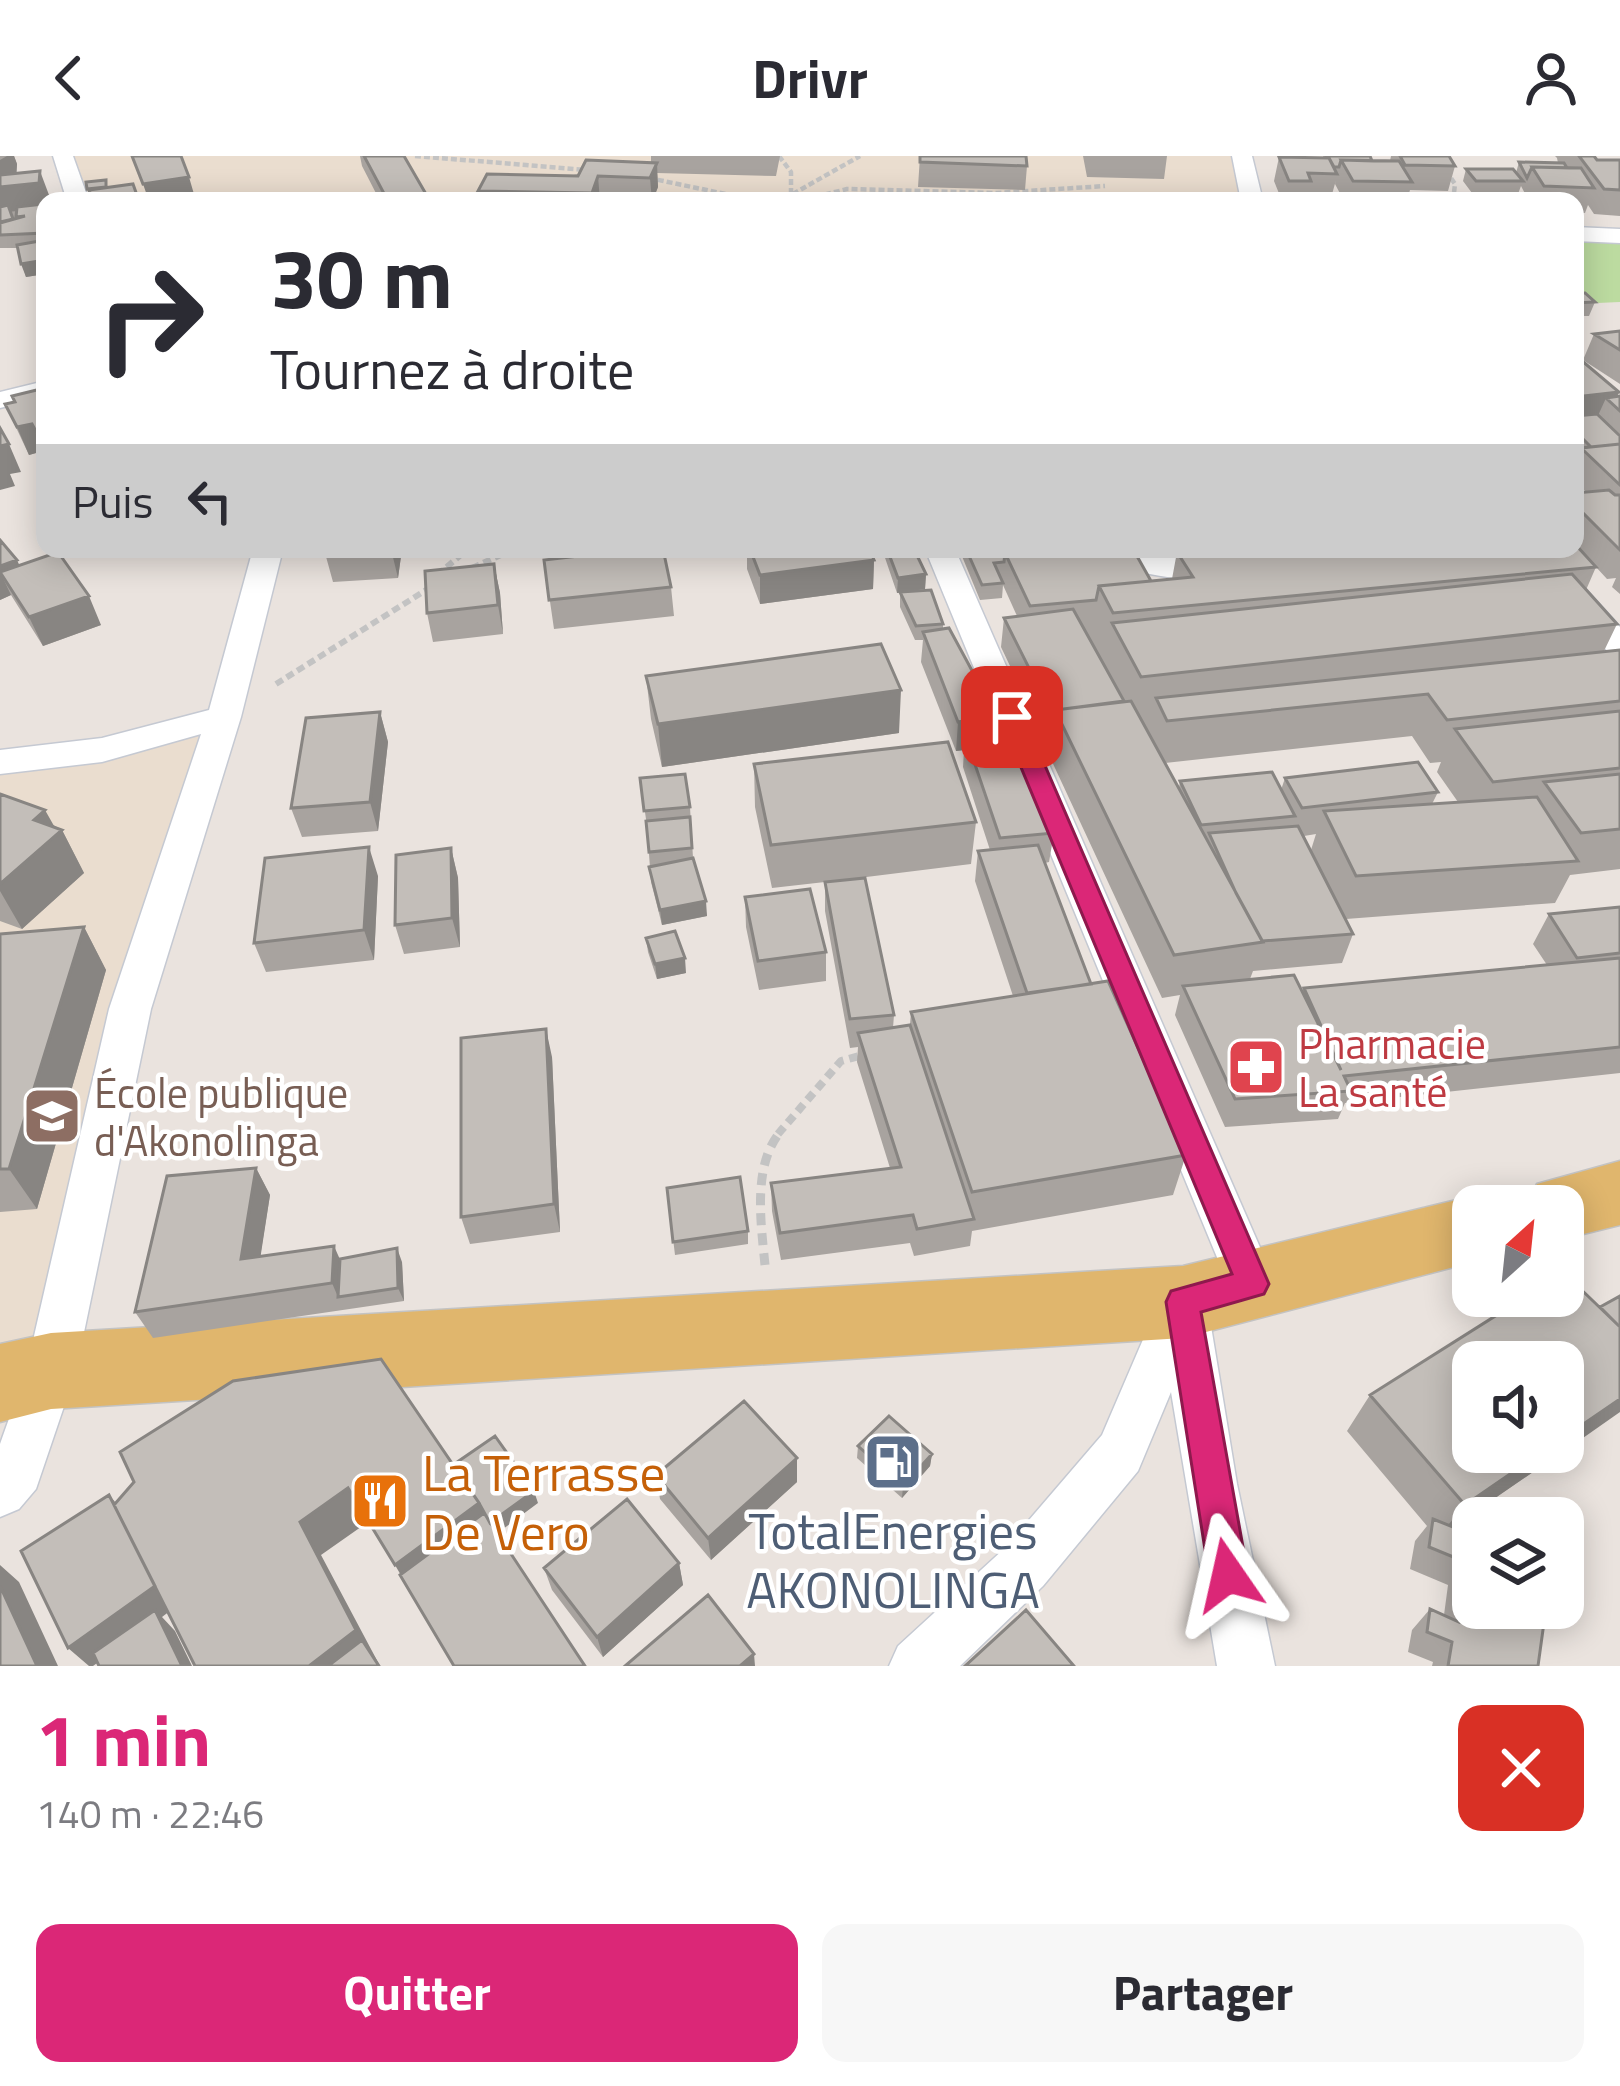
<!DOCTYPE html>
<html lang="fr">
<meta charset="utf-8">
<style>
body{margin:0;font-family:"Titillium Web",sans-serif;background:#f7f7f7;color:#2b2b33;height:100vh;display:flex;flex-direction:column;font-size:45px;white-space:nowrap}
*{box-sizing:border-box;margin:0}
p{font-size:39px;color:#7c7c81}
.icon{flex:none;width:66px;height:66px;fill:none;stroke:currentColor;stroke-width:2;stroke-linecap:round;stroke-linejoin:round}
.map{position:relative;height:1510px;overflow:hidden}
.details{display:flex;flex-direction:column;background:#fff;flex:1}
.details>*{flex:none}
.top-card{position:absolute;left:36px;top:36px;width:1548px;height:366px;border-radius:24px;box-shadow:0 6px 30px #0003;background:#fff;color:#2b2b33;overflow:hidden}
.needle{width:78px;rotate:27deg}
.buttons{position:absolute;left:1452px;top:1029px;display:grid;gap:24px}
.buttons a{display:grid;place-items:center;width:132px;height:132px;border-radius:24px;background:#fff;box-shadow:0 6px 30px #0003;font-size:60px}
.pin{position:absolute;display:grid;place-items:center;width:102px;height:102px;color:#fff;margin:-51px;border-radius:24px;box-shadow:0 6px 18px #0006}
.me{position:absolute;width:132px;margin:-66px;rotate:349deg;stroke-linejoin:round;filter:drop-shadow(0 0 9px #0008)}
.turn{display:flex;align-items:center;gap:42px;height:252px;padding:0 36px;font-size:54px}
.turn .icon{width:156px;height:156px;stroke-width:2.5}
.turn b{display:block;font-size:84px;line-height:102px}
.then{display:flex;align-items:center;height:114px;padding:0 36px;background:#0003;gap:24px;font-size:45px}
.round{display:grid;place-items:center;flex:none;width:126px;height:126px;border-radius:24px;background:#f7f7f7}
.overview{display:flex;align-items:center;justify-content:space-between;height:204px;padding:0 36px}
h1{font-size:72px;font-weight:700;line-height:90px;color:#db2777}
.primary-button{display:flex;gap:24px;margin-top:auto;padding:24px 36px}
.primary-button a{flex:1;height:138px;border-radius:24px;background:#db2777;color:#fff;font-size:48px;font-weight:700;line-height:138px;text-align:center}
.primary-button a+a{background:#f7f7f7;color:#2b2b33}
header{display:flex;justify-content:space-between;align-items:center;height:156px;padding:0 36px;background:#fff;font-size:54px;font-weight:700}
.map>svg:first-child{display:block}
</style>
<header><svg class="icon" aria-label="back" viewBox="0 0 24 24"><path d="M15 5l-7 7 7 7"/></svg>Drivr<svg class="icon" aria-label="person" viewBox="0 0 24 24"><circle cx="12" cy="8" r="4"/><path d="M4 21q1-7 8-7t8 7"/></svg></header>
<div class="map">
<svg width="1620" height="1510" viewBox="0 0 1620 1510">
<rect width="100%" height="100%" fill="#eae3de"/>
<path fill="#eaddcf" d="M63,0h1179l10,45h-1174z
M224,561l-173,654 -51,12v-621z"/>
<path fill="#bcdba0" d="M1575,84l45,4v58l-45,2z"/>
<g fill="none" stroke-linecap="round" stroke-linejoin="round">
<g stroke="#c5c9d2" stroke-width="3">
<path id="street" d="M53,0h20l16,45h-22z
M1232,0h20l11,45h-22z
M1575,71l45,2v14l-45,-2z
M45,225v16l-45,11v-16z
M253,393h30l-42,168 -90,292 -75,362 -40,118 -17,20 -19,8v-73l26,-73 83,-362 92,-275 -99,28 -102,12v-24l102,-12 107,-28z
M925,393h30l321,735 -7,15 -17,7 -17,-7 -7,-15z
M1067,393l157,13 15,9c-22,25 -135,-7 -168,-16z
M1517,393h32l71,78v29l-11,-3z
M1183,1124l17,6 7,16 30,182 38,182h-58l-46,-274 -33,79 -95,115 -83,80h-71l9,-20 107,-98 97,-113 64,-149z"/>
</g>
<g stroke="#c3c3c3" stroke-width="3">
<path id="primary" d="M1620,1005v64l-57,14v-33h-37l11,-22z
M1473,1040l27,10h-27v56l-290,76 -1132,71 -51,13v-78l51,-11 1132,-67z"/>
</g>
<path stroke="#c3c3c3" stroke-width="4.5" stroke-dasharray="6 3" stroke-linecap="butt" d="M415,0l172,14
M779,0l12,16v23
M1446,15l9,13 -2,17
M649,22l110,23
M794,45l-3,-6 69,-39
M799,45l48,-12 149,4 109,-7"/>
<path stroke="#c3c3c3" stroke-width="6" stroke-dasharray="8 4.5" stroke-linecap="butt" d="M472,412l42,-19
M437,419l31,-26
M276,528l155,-97"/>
<path stroke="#c3c3c3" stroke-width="8" stroke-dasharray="9 6" stroke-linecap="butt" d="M778,978l63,-73 22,-6"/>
<path stroke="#c3c3c3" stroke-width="9" stroke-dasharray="12 8" stroke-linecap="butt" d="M765,1109c-4,-42 -13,-100 16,-134"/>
<use href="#street" fill="#fff" fill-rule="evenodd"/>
<use href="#primary" fill="#e0b66d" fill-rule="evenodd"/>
</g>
<path fill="#a8a39f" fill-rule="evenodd" d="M0,0h14l3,8 -1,9 33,22 -5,13 1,66 -19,3 -8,-29h-18z
M360,0h44l26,45h-50l-18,-35z
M651,0h129l-4,20 -119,-3 1,14 -5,14h-173l-2,-10 173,-29z
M920,0l107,10 -2,24 -107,-3z
M1083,0h84l-3,23 -77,-2z
M1323,0h47l2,5h18l1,-5h58l6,10 -7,25 -38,-1 -2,7 28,4h-92l-9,-17 1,-4 -5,18 -24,-1v4h-25l-8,-20 5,-24 44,1z
M1555,0h39l3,4h23v56l-26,-2 -6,-9 -3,8 -10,-1v-11h-46l-8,-15 -3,8 -46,-1 -9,-12 3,-12 50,4 3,-11 39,1 -1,-5z
M1575,137l20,9 -6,14h-14z
M1620,175v53l-37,-24 11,-26z
M1575,199l44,37 -2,5 3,-1v198l-8,-7 4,-9 -9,1 -11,-12 -10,23 31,34 -13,27 16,-1v219l-50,6 -15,28 -209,16 7,15 -11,29 -89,8 -3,8 52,14 2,-5 243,-23 -14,-21 16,-30 71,-7v166l-275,30 -7,16 -113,8 -50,-112 5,-20 -18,3 -114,-245 2,-10 -3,1 -46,-97 3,-29 13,-2 -14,-31 -1,13 -22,2 -21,-51h53l1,3 138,29 21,-2 5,-27 398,-3v-56l11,-1 -11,-11v-18l3,-9 -3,-3zM1412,580l18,27 11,-1 -4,10 21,30 -26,2 6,-12 -153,-14 -4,12 -101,-9 -1,7 -14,-25zM1316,678l-5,16 -7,-14z
M45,232v67l-2,-4 -14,4 -24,-51z
M0,384l19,25 82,60 -58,21 -32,-51 -11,5z
M82,393h91l-2,5 -85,4z
M326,393h76l-4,29 -65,4 -8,-29z
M747,393h122l5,11 -1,29 -113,15 -13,-35z
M882,393h32l12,25 -1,15 -24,3 42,32v5l51,106 60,98 -5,29 -4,1 46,121 95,171 -13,40 -201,36 -2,15 -56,10 -4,-13 -129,17 -9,-49 -1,-28 119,-15 -33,-106 1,-15 -8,1 -25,-137v-29l-53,6 -17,-81 -1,-43 222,58 -5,42 -145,18 68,133 -1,13 17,-3 1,-13 102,-16 -38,-115 3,-30 12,-1 -27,-83 1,-17 -8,1 -35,-89 2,-22h-8l-15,-33v-15l-3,1z
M544,404l127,27 3,29 -120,13z
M494,408l6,29 3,41 -70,8 -6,-29z
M646,520l253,57 -237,34 -11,-48z
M380,556l8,30 -10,89 -76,6 -11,-29z
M640,622l50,29 3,51 14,58 -45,9 -11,-43 -4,-56z
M0,638l62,36 22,43 -62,56 -22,-8z
M451,692l7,30 2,69 -56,7 -9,-29z
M378,720l-4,84 -108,12 -12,-29z
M745,741l81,55v29l-67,9 -13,-63z
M84,771l22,43 -69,239 -37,3v-278z
M646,782l40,35 -29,6 -9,-27z
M552,901l8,175 -90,12 -9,-27z
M256,1012l14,27 -10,62 142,5 2,39 -251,37 -18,-26z
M667,1032l81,43v13l-73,11z
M1370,1239l192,57 -109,75 85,139h-106l1,-4 -25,-10 4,-22 18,-21 14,6 4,-30 -38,-16 5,-28 12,-15 -80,-95z
M858,1290l74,8 -2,12 -28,32 -45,-40z
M797,1302v24l-86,78 -51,-61 -4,-24z
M679,1407l4,22 -80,72 -51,-67 -8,-22z"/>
<path fill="#888582" d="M7,0h7l3,8 -1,20 -16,2v-26z
M657,7l1,24 -6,14 -2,-23z
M40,15l9,24 -1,6h-3v26l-4,-10 1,-9 -42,5v-26z
M598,20l2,25h-7l-1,-8z
M189,21l7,24h-47l-6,-17z
M45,104v14l-19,3 -5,-13z
M1619,236l-6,13 -7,-7 -10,22 -21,3v-26z
M32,268l11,27 -14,4 -12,-28z
M45,277v20l-7,-18z
M9,288l12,28 -11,2 5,12 -15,4v-44z
M391,393h11l-4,29z
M17,404l13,28 -30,-16v-6z
M874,404l-1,29 -113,15v-29z
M494,408l6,29 3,41 -5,-29z
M0,416l11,23 -11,5z
M926,418l-1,15 -28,4 1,-15z
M89,440l12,29 -58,21 -14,-29z
M901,534l-2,43 -237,34 -4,-43z
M380,556l8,30 -10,89 -8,-29z
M996,559l-3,30 -27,-7 -2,12 -8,1 2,-29z
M45,654l13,23 4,-3 22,43 -62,56 -22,-38v-7l34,-64z
M369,691l9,29 -4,84 -10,-30z
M451,692l7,30 2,69 -8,-29z
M706,745l1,15 -45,9 -2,-15z
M84,771l22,43 -69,239 -28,-40z
M685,802l1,15 -29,6 -2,-15z
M546,873l6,28 8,175 -6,-28z
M256,1012l14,27 -14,91 -15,-27z
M334,1090l12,27 -8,24 -6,-14z
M397,1092l5,14 2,39 -6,-13z
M1620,1243v13l-57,40v-14z
M1542,1296h20l-125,86 28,-33z
M932,1298l-2,12 -28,32 1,-12z
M797,1302v24l-86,78 -3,-22z
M348,1332l20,34 -47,33 59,111h-71l-9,-144z
M534,1335l4,12 -125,93 -18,-31 84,-62z
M109,1339l20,23 50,86 -17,13 13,14 17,35h-10l-23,-48 -66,48h-4l-21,-18z
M679,1407l4,22 -80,72 -6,-20z
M0,1409l19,17 39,84h-21l-37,-80z
M754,1498l1,12h-15z"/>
<path fill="#c3beb9" stroke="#888582" stroke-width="3" d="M132,0h49l8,21 -46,7z
M364,0h40l26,45h-42z
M920,0h106l1,10 -107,-4z
M1325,0h45l2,5 -31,-1 -2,7h-5l-5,-9z
M1400,0h49l6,10 -50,-1z
M1579,0h15l3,4h23v30l-16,-1z
M1279,1l50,1 8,16 -29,-1 3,8h-22z
M586,4l71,3 -7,15 -52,-2 -6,17 -114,-2 9,-17 91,2z
M1341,4l58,1 13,21 -59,-1z
M1519,6l45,1 3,5 -35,-1 -5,11z
M1532,11l49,1 13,20 -50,-2z
M1466,13h47l10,12h-47z
M40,15l-1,12 -39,4v-12z
M106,24v7l-19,2 -1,-7z
M133,28l6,17h-46l-4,-11z
M1432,40l4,5h-27l-3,-4z
M43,48l-2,13 4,-1v17l-45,2v-12l25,-7 -9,1 1,-10z
M8,49l5,14 -13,3v-15z
M45,84v20l-24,4 -4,-19z
M1575,137h10l10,9 -20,1z
M1620,175v19l-26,-16z
M1575,199l44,37 -44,5z
M45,232v45l-7,2 -6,-11 -15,3 -12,-23 10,-2 -3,-6z
M1620,240v15l-14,-13z
M1597,258l23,22v8l-29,3 -16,-16v-15z
M0,272l9,16 -9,2z
M1620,288v41l-39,-37z
M1609,334l6,5h5v55l-45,-45v-12z
M0,384l17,20 -17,6z
M1575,388l21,23 -483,46 -14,-27 94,-9 -16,-25 33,-3h365z
M326,393h65l-66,4z
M640,393h23l8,38 -122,13 -5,-40z
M750,393h119l5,11 -114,15z
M887,393h27l12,25 -28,4z
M966,393h46l1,3 -8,1 -1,9 -10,1 9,20 -21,2z
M1040,393h93l18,32 -52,5 -3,14 -66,6 -25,-53z
M58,396l31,44 -60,21 -29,-45z
M494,408l4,41 -71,8 -2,-42z
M1572,418l45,50 -476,53 -29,-54z
M931,434l12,34 -27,2 -16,-34z
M1073,453l51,92 -69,9 -1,4h-2l-48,-96z
M949,472l47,87 -38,7 -35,-90z
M881,488l20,46 -243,34 -12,-48z
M1620,494v51l-173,19 -19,-26 -261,27 -11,-23z
M1131,545l132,241 -89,13 -119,-245z
M1620,555v57l-127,14 -38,-53z
M380,556l-10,90 -79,6 15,-90z
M1016,577l38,100 -54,5 -34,-100z
M948,586l28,80 -205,23 -17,-81z
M1418,606l20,30 -136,16 -17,-30z
M1272,616l23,44 -94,9 -21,-44z
M685,618l5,33 -46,4 -4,-33z
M1620,618v55l-39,4 -37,-51z
M0,638l45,16 -11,10 28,10 -62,54z
M1537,641l41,64 -222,15 -32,-65z
M690,661l2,31 -43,4 -3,-31z
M1298,670l55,108 -91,7 -26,-48 -27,-60z
M1038,689l53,139 -64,9 -49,-142z
M369,691l-5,83 -110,13 11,-85z
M451,692l1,70 -57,7 1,-70z
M693,702l13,43 -46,9 -11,-43z
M865,722l29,137 -44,4 -25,-137z
M810,733l16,63 -68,9 -13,-64z
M1620,751v46l-43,5 -28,-44z
M84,771l-75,242h-9v-235z
M675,775l10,27 -30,6 -9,-26z
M1620,802v89l-276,29 7,15 -116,8 -52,-113 111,-11 47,95 -37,-82z
M1108,825l78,174 -214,37 -61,-180z
M910,869l64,194 -57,10 -4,-14 -133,18 -9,-50 130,-16 -43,-134z
M546,873l8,175 -93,13v-179z
M256,1012l-15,91 93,-13 -2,37 -197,29 32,-136z
M740,1021l8,54 -75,11 -6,-54z
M397,1092l1,40 -60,9 2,-38z
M1564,1117l56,54v72l-57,39v-76h-90v90h69l-77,53 -95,-110 157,-99h36z
M1620,1140v31l-20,-20z
M381,1203l98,144 -84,62 -47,-77 -48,34 56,108 -47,36h-114l-81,-161 20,-23 -14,-30 113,-71z
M744,1245l53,57 -89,80 -52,-63z
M889,1260l43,38 -29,32 -45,-40z
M495,1280l39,55 -44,32 -11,-20 -26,-38z
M109,1339l46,91 -87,62 -47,-97z
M627,1343l52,64 -82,74 -53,-69z
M484,1357l101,153h-131l-54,-91z
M1433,1363l40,16v73h73l-8,58h-90l4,-24 -25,-10 3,-23 29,13 9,-59 -39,-16z
M0,1430l37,80h-37z
M708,1439l46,59 -14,12h-115z
M155,1454l27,56h-83l-6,-13z
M1026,1454l48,56h-109z
M362,1484l17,26h-51z"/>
<path fill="#db2777" stroke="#8e194d" stroke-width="3" d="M1012,553l12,8 245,567 -5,10 -63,18 47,263 -6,14 -14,6 -13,-6 -6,-14 -43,-273 5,-11 61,-17 -232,-557z"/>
<defs>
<g id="pharmacy-square" transform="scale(3)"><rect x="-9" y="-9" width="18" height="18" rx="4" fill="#e0444e" stroke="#fff"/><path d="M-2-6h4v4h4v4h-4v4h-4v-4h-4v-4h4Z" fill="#fff"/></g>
<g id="school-square" transform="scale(3)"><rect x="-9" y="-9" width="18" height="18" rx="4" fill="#8d6e63" stroke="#fff"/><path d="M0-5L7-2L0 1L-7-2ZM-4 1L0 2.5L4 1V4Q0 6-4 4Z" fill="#fff"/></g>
<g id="fuel-square" transform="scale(3)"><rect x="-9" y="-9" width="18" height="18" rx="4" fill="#5c6f8a" stroke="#fff"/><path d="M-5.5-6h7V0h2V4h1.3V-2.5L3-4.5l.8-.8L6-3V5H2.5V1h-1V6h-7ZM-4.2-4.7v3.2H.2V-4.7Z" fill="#fff"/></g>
<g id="restaurant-square" transform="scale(3)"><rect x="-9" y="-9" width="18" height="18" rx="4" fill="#e8710a" stroke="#fff"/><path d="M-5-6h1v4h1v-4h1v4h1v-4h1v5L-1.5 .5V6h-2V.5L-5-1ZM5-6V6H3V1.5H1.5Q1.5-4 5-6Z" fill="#fff"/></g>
</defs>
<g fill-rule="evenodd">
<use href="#pharmacy-square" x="1256" y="911"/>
<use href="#school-square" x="52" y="960"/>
<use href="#fuel-square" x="893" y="1306"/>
<use href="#restaurant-square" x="380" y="1345"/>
</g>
<g text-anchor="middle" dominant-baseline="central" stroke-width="9" stroke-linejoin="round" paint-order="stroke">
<g font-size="42" fill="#be3a42" stroke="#fff" text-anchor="start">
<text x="1298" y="887">Pharmacie<tspan x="1298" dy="48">La santé</tspan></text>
</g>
<g font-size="42" fill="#785e54" stroke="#fff" text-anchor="start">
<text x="94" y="936">École publique<tspan x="94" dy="48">d'Akonolinga</tspan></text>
</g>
<g font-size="51" fill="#c56008" stroke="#fff" text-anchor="start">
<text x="422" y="1316">La Terrasse<tspan x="422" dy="59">De Vero</tspan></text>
</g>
<g font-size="51" fill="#4e5e75" stroke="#fff">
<text x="893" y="1374">TotalEnergies<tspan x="893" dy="59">AKONOLINGA</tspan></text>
</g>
</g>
</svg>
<div class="buttons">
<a><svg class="needle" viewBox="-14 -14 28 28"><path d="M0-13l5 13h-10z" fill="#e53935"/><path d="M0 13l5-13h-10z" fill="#7c7c81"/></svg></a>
<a><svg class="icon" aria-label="sound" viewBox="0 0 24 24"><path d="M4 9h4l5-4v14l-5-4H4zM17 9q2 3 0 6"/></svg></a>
<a><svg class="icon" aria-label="layers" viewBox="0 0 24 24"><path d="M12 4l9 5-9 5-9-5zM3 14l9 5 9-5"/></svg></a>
</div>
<div class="pin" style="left:1012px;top:561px;background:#d93025"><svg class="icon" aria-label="arrive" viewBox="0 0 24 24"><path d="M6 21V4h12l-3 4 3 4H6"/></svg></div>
<svg class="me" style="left:1228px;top:1419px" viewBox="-20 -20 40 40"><path d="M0-17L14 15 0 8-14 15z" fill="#db2777" stroke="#fff" stroke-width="4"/></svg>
<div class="top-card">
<div class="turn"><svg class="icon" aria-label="right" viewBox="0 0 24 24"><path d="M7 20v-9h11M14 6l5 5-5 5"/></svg><div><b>30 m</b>Tournez à droite</div></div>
<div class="then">Puis<svg class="icon" aria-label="left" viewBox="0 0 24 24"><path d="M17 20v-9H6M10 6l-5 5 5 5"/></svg></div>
</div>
</div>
<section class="details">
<div class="overview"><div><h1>1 min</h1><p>140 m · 22:46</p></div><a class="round" style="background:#d93025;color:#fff"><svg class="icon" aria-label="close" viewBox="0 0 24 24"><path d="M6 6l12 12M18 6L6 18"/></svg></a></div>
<div class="primary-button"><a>Quitter</a><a>Partager</a></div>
</section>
